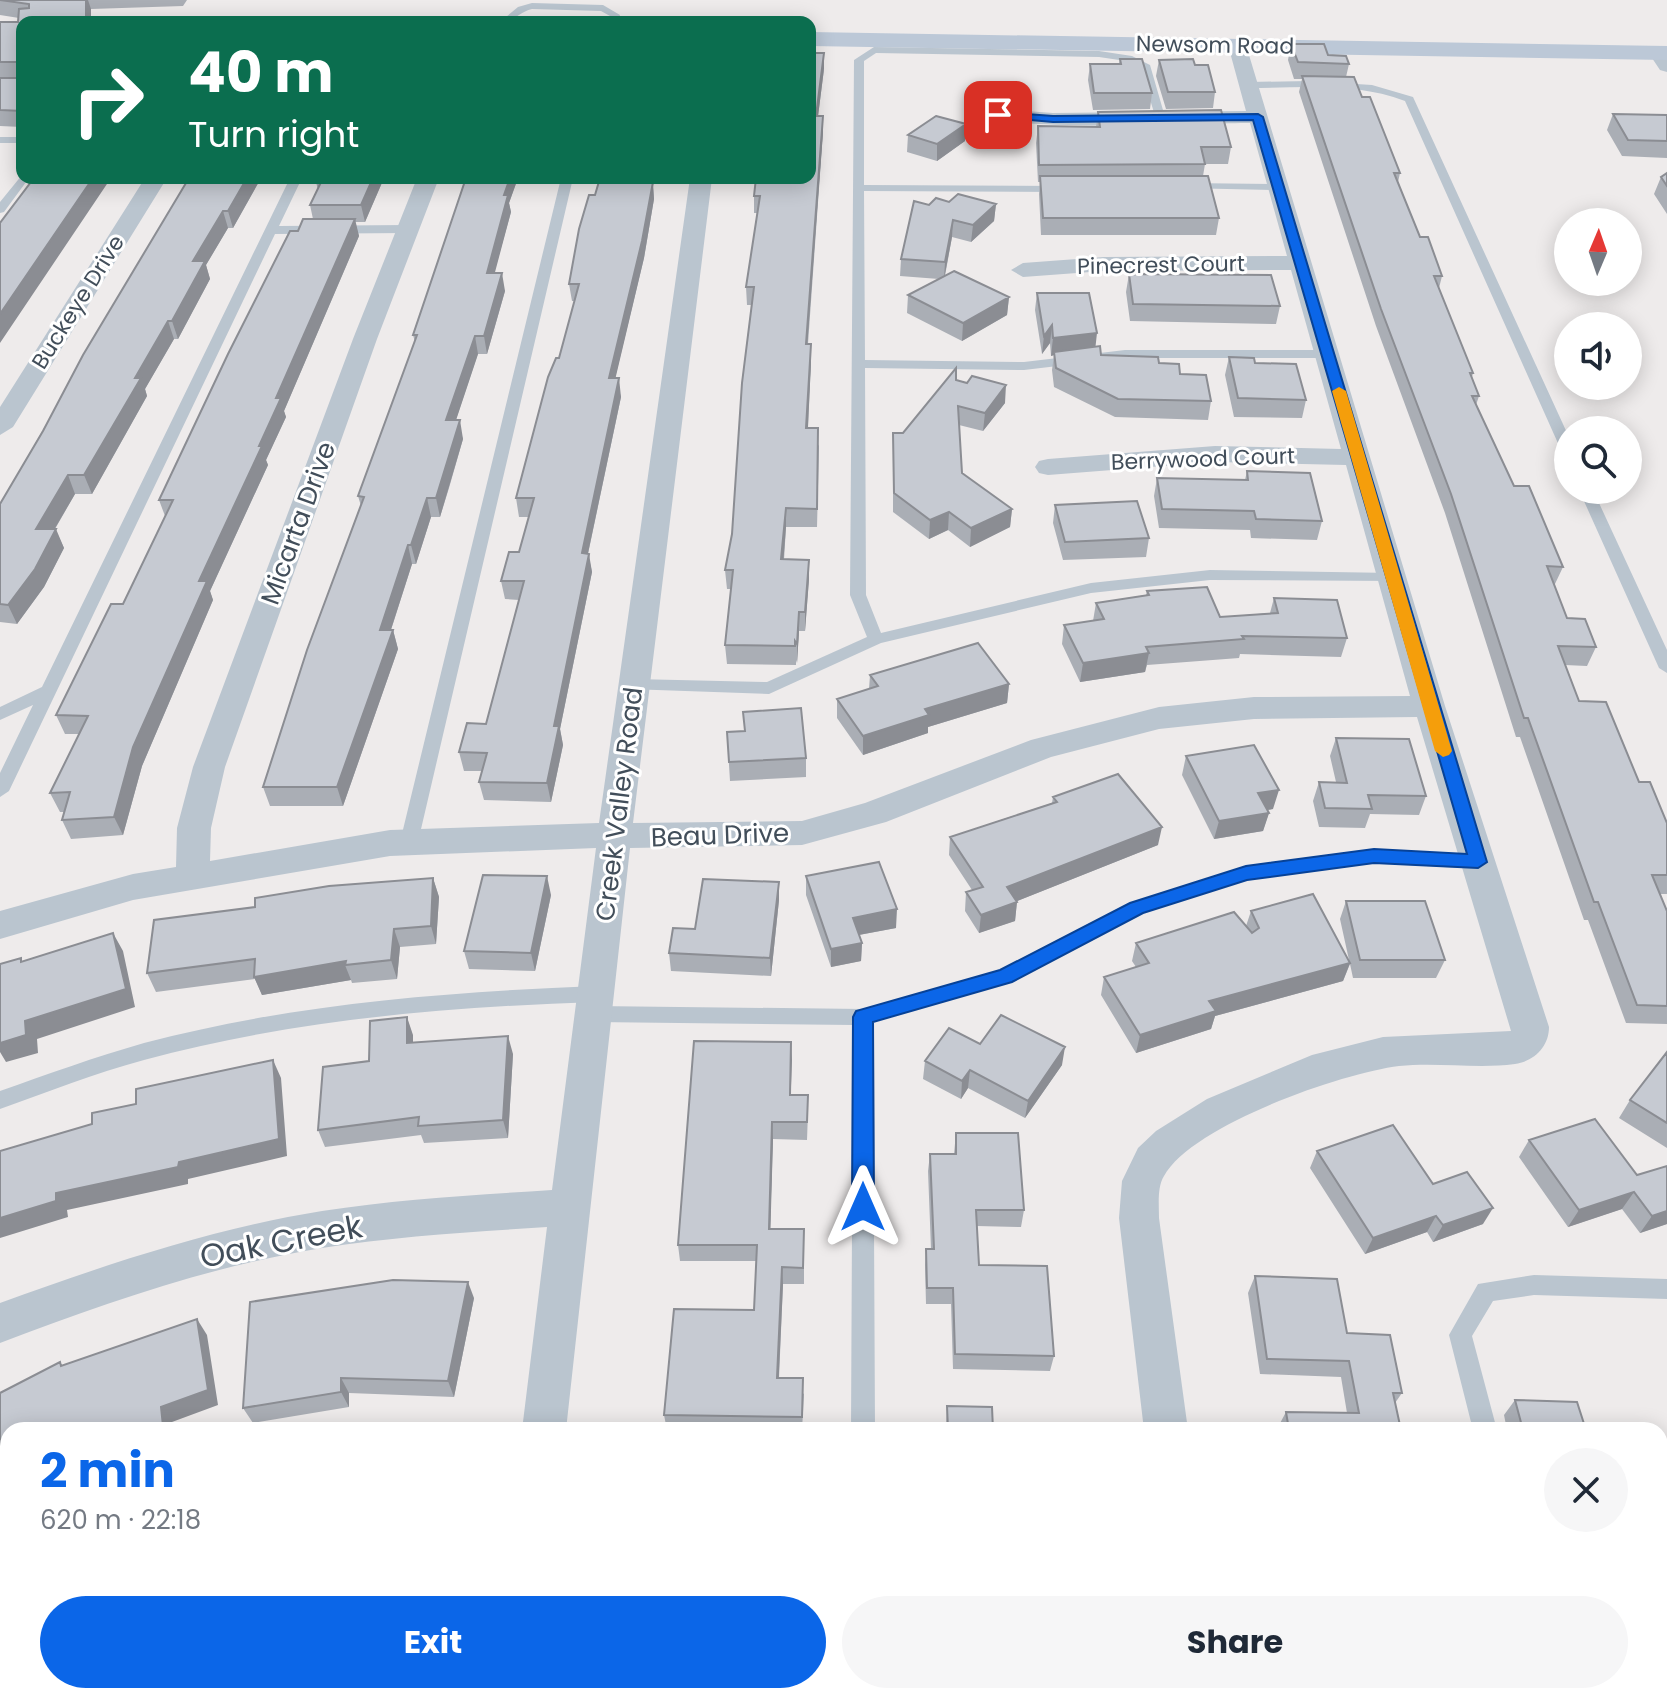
<!DOCTYPE html>
<meta charset="utf-8">
<style>
body{margin:0;font-family:Poppins,sans-serif;background:#f6f6f7;color:#1f2937;height:100vh;display:flex;flex-direction:column;font-size:30px;white-space:nowrap}
*{box-sizing:border-box;margin:0}
p{font-size:26px;color:#747a83}
.icon{flex:none;width:44px;height:44px;fill:none;stroke:currentColor;stroke-width:2;stroke-linecap:round;stroke-linejoin:round}
.map{position:relative;flex:1;overflow:hidden}
.panel{position:absolute;left:0px;top:1422px;width:1668px;height:282px;display:flex;flex-direction:column;background:#fff;border-radius:24px 24px 0 0;box-shadow:0 4px 20px #0003}
.panel>*{flex:none}
.hud{position:absolute;left:16px;top:16px;width:800px;height:168px;border-radius:16px;box-shadow:0 4px 20px #0003;background:#0b6e4f;color:#fff;overflow:hidden}
.needle{width:52px;rotate:2deg}
.buttons{position:absolute;left:1554px;top:208px;display:grid;gap:16px}
.buttons a{display:grid;place-items:center;width:88px;height:88px;border-radius:50%;background:#fff;box-shadow:0 4px 20px #0003;font-size:40px}
.pin{position:absolute;display:grid;place-items:center;width:68px;height:68px;color:#fff;margin:-34px;border-radius:16px;box-shadow:0 4px 12px #0006}
.me{position:absolute;width:88px;margin:-44px;rotate:0deg;stroke-linejoin:round;filter:drop-shadow(0 0 6px #0008)}
.turn{display:flex;align-items:center;gap:28px;height:168px;padding:0 40px;font-size:36px}
.turn .icon{width:104px;height:104px;stroke-width:2.5}
.turn b{display:block;font-size:56px;line-height:68px}
.round{display:grid;place-items:center;flex:none;width:84px;height:84px;border-radius:42px;background:#f6f6f7}
.headline{display:flex;align-items:center;justify-content:space-between;height:136px;padding:0 40px}
h1{font-size:48px;font-weight:700;line-height:60px;color:#0b66e8}
.primary-button{display:flex;gap:16px;margin-top:auto;padding:16px 40px}
.primary-button a{flex:1;height:92px;border-radius:48px;background:#0b66e8;color:#fff;font-size:32px;font-weight:700;line-height:92px;text-align:center}
.primary-button a+a{background:#f6f6f7;color:#1f2937}
.map>svg:first-child{display:block}
</style>
<div class="map">
<svg width="1667" height="1703" viewBox="0 0 1667 1703">
<rect width="100%" height="100%" fill="#eeebeb"/>
<g fill="none" stroke-linecap="round" stroke-linejoin="round">
<path fill="#bac5cf" fill-rule="evenodd" d="M532,3l71,2 17,10 -2,7h-10l2,-6 -9,-5 -69,-2c-13,3 -18,13 -32,13l18,-15z
M874,47l225,4 33,5 18,9 15,52 -9,2 -16,-52 -14,-6 -27,-4 -223,-4 -12,8v124l196,1 6,3 -6,3 -196,-1 1,169 159,2 101,-12h203l7,4 -7,4h-203l-101,12 -159,-2 1,227 15,38 210,-50 119,-13 183,3 5,2v6l-188,-1 -119,13 -210,50 -112,51 -141,-5 -2,-4 8,-6 133,3 100,-45 -17,-42 4,-535z
M1309,81l63,4 41,12 155,338v19l-7,-4 -156,-349c-50,-19 -104,-13 -156,-13l-5,-3 5,-3z
M0,137h22v6h-22z
M22,175v3h7l-25,34 -4,1v-11z
M290,178h12l-23,48 129,-1 6,4 -6,4 -133,1 -266,557 -9,6v-24l33,-68 -33,15v-13l42,-20z
M561,178h12l-155,664 -9,7 -9,-7z
M1186,183l92,1 6,3 -6,3 -96,-2v-4z
M1579,490h14l74,160v23l-8,-5z
M1374,849l104,6 9,7 -9,7 -104,-6 -128,17 -103,33 -131,68 -139,41 2,408h-24l2,-405 -259,-3 -7,-2 -3,-6 3,-6 7,-2 269,3 136,-39 130,-67 111,-35z
M596,986l7,2 3,6 -3,6 -7,2c-152,5 -304,18 -452,58 -49,13 -96,32 -144,49v-18c48,-17 95,-34 144,-48 148,-39 300,-51 452,-57z
M1534,1275l133,4v20l-133,-4 -41,6 -21,35 25,94h-24l-24,-95 29,-51z
M8,1560v27l-8,4v-27z
M851,1696h26v7h-26z
M1540,1696h26l1,7h-26z"/>
<path fill="#bac5cf" fill-rule="evenodd" d="M1237,39l9,6 199,661 104,321c0,19 -14,34 -34,37 -38,5 -78,-2 -116,2 -57,7 -207,59 -235,110 -7,11 -5,29 -5,42l29,212h-44l-25,-212 3,-37 16,-33 18,-17 51,-32 105,-44 71,-18 128,-6 -94,-314 -163,2 -95,10 -108,28 -165,65 -84,23 -172,3 -64,582h-44l25,-203c-75,5 -150,9 -225,21 -111,18 -217,55 -322,95v-40c105,-38 211,-74 322,-92 76,-12 153,-16 230,-21l44,-342 -206,8 -257,44 -133,39v-28l133,-37 43,-7 1,-39 16,-61 160,-428 64,-161h22l-62,161 -152,428 -14,61 -1,33 180,-31 209,-7 91,-645h22l-79,645 169,-2 63,-18 166,-63 128,-33 95,-10 156,-1 -64,-231 -131,-3 -167,13 -9,-2 -4,-6 4,-6 9,-2 167,-13 126,3 -50,-179 -187,1 -81,6 -12,-7 12,-7 81,-6 183,-1 -37,-133c-36,0 -247,9 -262,-8l10,-6 55,4 193,-2 -18,-66z
M1657,46l10,7v19l-7,-2 -12,-18z
M145,178h22l-154,249 -13,8v-28z
M1660,1637l7,1v50l-7,-1z
M486,1696h50l-1,7h-50z
M1176,1696h50l1,7h-50z"/>
<path fill="#bcc8d7" fill-rule="evenodd" d="M810,32l857,14v14l-857,-14z"/>
</g>
<path fill="#aaaeb5" d="M0,0h187l-4,6 -92,3v13h-69v105l-22,-1v-104h18l1,-4 -19,-3z
M1291,44l58,20 -3,13 16,20 38,76 -2,9 22,55 22,39 -3,12 34,85 -1,4 7,19 -3,9 38,81 49,81 -9,19 13,32 29,29 -9,19 -22,-1 14,36 60,81 28,41v71h-7l7,17v113l-41,-1 -38,-103h-4l-64,-183h-4l-71,-224 -69,-187 -77,-234 3,-13h-8l-6,-19z
M1120,59l32,34 -2,16 -57,1 -5,-30 2,-16h29z
M1159,60l56,32 -2,16 -47,1 -10,-33z
M824,69l-6,47 5,16 -15,212 3,18 -3,66 11,18 -2,81h-31l-2,33 25,19 -4,52h-6l-2,32 -1,-3v5l-69,-1 -2,-19 6,-56h-4l-2,-19 7,-36 20,-229h-5l-1,-18 11,-74h-3v-17z
M1098,112l133,35 -3,17h-23l-2,12 16,42 -3,17h-175l-2,-41 1,-12h-2l-2,-39 2,-17 58,1z
M1613,114l54,1v43l-45,-2 -15,-26z
M908,135l57,6 -28,20 -30,-9z
M1667,173v41l-13,-20 7,-17z
M189,178h72l-28,50h-5l-22,37 4,14 -32,60h-4l-29,50 2,7 -55,98h-17l-20,35 9,19 -20,39 -27,37 -17,-2v-118z
M315,178h69l-19,44h-10l4,14 -75,175 2,6 -20,43 2,5 -58,126 3,9 -71,166 -19,69 -52,4 -9,-19 2,-8h-4l-10,-19 29,-59h-14l-9,-19 67,-111 42,-88 -6,-16 154,-281 -3,-14 8,-15z
M466,178h52l-9,25 2,9 -17,61 11,18 -18,63h-9l-22,66 7,19 -14,49 -9,29h-9l-15,47h-4l-21,66h2l5,19 -55,157h-73l-7,-19 98,-281 -3,-10 57,-154 -2,-7z
M653,185l1,14 -10,59 -29,120 6,19 -33,157 4,18 -32,157 3,16 -12,57 -67,-2 -5,-18 3,-11h-18l-5,-19 27,-28 33,-124 -14,-1 -4,-18 18,-29 10,-35h-10l-3,-19 43,-140 16,-57h-3l-3,-17 26,-89z
M949,202l47,2 -2,17 -23,21 -19,-5 -7,39 64,21 -2,18 -45,26 -55,-28 1,-18 31,-16 -39,-3 1,-17 28,-54z
M1129,274l151,32 -4,18 -146,-3 -4,-29z
M1037,293l58,54 6,8 58,8 21,11 31,27 -3,19 -93,-3 -61,-30 -2,-17 2,-15 -3,1 -1,-13 -8,11 -7,-44z
M1229,357l26,6 51,37 -4,18 -68,-1 -9,-42z
M956,380l49,23 -22,28 -24,-6 3,48 50,36 -2,18 -40,20 -22,-17 -19,9 -36,-27v-79h10z
M1247,471l75,50 -5,19 -66,-2 -1,-8 -91,-2 -5,-32 3,-18 88,2z
M1055,505l94,33 -3,19 -83,3 -10,-37z
M1147,591l73,26 50,-4 4,-15 73,40 -6,19 -101,-3 -1,4 -92,7 -2,7 -65,10 -18,-38 2,-19 29,-4 3,-18 50,-8z
M870,675l139,9 -2,19 -79,24v6l-65,22 -26,-37v-19l32,-10z
M745,731l61,27v19l-76,4 -3,-49z
M1336,738l90,58 -7,19 -49,-1 -5,14 -46,-1 -6,-26 6,-19h17l-6,-26z
M1186,756l87,53 -6,1 2,3 -6,18 -49,8 -32,-64z
M1053,797l105,48 -141,56 -2,20 -36,12 -14,-22 1,-19 6,-2 -23,-35 1,-18 102,-34z
M806,876l90,52 -37,7 3,8 -1,18 -30,6 -25,-72z
M433,878l6,19 -3,47 -36,3 -3,32 -45,4 -1,-3 -89,15 -7,-16 -99,13 -9,-19 108,-66z
M551,895l-16,76 -66,-2 -5,-18z
M779,900l-8,76 -100,-5 -2,-18 26,-24z
M1346,901l99,59 -9,18h-83l-3,-14 -7,17 -128,35 -4,13 -75,24 -35,-58 3,-18 32,-10 -4,-6 4,-18 110,-17 5,-15 98,49 -9,-41z
M413,1035v7l100,12 -5,84 -84,5 -3,-8 -96,12 -7,-17 51,-69z
M791,1042v53l17,17 -1,28 -34,-1 -3,90h34v55h-21l-4,94 25,16 -2,36h-135l-3,-15 90,-105 2,-49h-76l-2,-16z
M980,1044l82,21 -37,53 -57,-30 -7,11 -38,-20 2,-18z
M1667,1052v96l-48,-30 11,-18z
M1595,1119l72,105 -27,9 -18,-24 -54,18 -49,-70 10,-17z
M956,1133l68,77 -3,17 -44,-1 2,39 75,91 -4,15 -97,-2 -2,-65h-25l-1,-39 1,-16h5l-3,-78 2,-17h24z
M1317,1151l116,33 50,40 -50,18 -6,-10 -62,22 -55,-86z
M1255,1276l92,57 55,60 -7,10 6,27h-122l-1,-3 8,-15 61,1 -6,-36 -81,-3 -12,-81z
M474,1298l-20,99 -105,-4v14l-96,16 -10,-15z
M1515,1400l71,30h-79l-3,-15z
M947,1406l46,24h-47z
M1660,1475l7,22v38l-5,5h-2z
M987,1696h111v7h-110z"/>
<path fill="#8b8d93" d="M86,0h2l3,9v13h-5z
M824,53v16l-8,63v-16z
M823,116v16l-17,230v-18z
M966,124l-1,17 -28,20v-17z
M93,178h18l-111,165v-29z
M247,178h14l-28,50 -5,-17z
M373,178h11l-19,44 -4,-17z
M510,178h8l-9,25 2,9 -21,79 -3,-18 17,-78z
M650,178h5l-2,7 1,14 -10,59 -33,139 -2,-19z
M996,204l-2,17 -23,21 2,-17z
M223,211l5,17 -22,37 4,14 -32,60 -6,-18 21,-60z
M355,219l4,17 -75,175 2,6 -20,43 2,5 -58,126 3,9 -71,166 -19,69 -9,-18 19,-70 66,-166 60,-135 17,-48z
M953,220l-1,17 -8,42 1,-17z
M502,273l3,18 -18,63 -3,-18z
M1009,297l-2,18 -45,26 1,-18z
M168,321l6,18 -29,50 2,7 -55,98 -8,-19 51,-97z
M1052,325l-2,18 -8,11 2,-18z
M1097,333l-2,18 -41,1v3l-3,1 2,-18z
M475,336l3,18 -28,84 -4,-18z
M811,344v18l-4,84 -1,-18z
M619,378l2,19 -37,175 -2,-19z
M1006,385l-1,18 -22,28 2,-18z
M460,420l3,19 -23,78 -4,-19z
M68,475l7,19 -31,53 -8,-18z
M427,498l4,19 -15,47 -5,-19z
M786,508v19l-4,51 -1,-19z
M1012,509l-2,18 -40,20 1,-19z
M949,512l-1,18 -19,9 1,-19z
M56,529l8,19 -20,39 -27,37 -9,-19z
M408,545l4,19 -27,84 -5,-18z
M589,554l3,18 -32,157 3,16 -12,57 -4,-19 7,-57z
M809,560v19l-4,52v-19z
M799,612v19l-2,32v-19z
M393,630l5,19 -55,157 -6,-19z
M1149,653l-4,19 -65,10 3,-19z
M1009,684l-2,19 -79,24v6l-65,22v-19l62,-27z
M1279,790l-6,19 -20,3 5,-19z
M1269,813l-6,18 -49,8 5,-18z
M1162,827l-4,18 -153,61 2,-19z
M547,876l4,19 -16,76 -4,-18z
M433,878l6,19 -3,47 -5,-18z
M779,882v18l-8,76 -1,-18z
M1017,902l-2,19 -36,12 2,-18z
M897,909l-1,19 -43,8v-18z
M394,929l6,18 -3,32 -6,-19z
M113,933l10,18 12,56 -98,32 1,14 -32,9 -6,-10v-15l25,-16z
M862,943l-1,18 -30,6v-18z
M346,961l-1,4 6,15 -89,15 -8,-18z
M1350,963l-7,18 -128,35 -4,13 -75,24 4,-18 69,-34z
M407,1017l6,18v25l-6,-17z
M508,1036l5,18 -5,84 -5,-18z
M791,1042l1,18 -2,52v-17z
M1065,1047l-3,18 -37,53 3,-17z
M273,1060l8,18 6,78 -99,23v5l-121,26 1,7 -68,21v-20l56,-25 123,-31z
M970,1070l-2,18 -7,11 1,-18z
M772,1122l1,17 -3,106 -1,-16z
M1634,1192l-12,17 -54,18 11,-17z
M1493,1208l-10,16 -50,18 10,-17z
M1667,1211v13l-27,9 12,-17z
M1436,1216l-9,16 -62,22 8,-16z
M782,1267l1,17 -5,109 -1,-15z
M468,1282l6,16 -20,99 -6,-16z
M197,1319l10,16 11,70 -46,17 1,8h-22z
M341,1378l8,15v14l-8,-15z
M8,1495v10l-6,-6z
M152,1696h9l2,7h-23z"/>
<path fill="#c6cad2" stroke="#8b8d93" stroke-width="2" d="M0,0h86v22h-64v89l-22,-1v-32h18v-16h-18v-40h18l1,-13 10,-1v-4z
M1291,44h33l4,11 18,1 3,8 -51,-2z
M810,53h14l-8,63h7l-17,228h5l-5,84h12l-1,81 -31,-1 -5,51 28,1 -4,52h-6l-2,32 -2,-3v5l-70,-1 8,-75h-8l7,-36 10,-151 12,-96h-8l14,-91h-6l2,-18h54z
M1120,59h22l10,34h-58l-4,-29h31z
M1193,59l2,6h13l7,27h-47l-9,-32z
M1302,76l52,1 8,20h8l30,76h-6l26,64h8l14,39h-8l39,97h-3l9,23h-7l42,90h15l34,81 -16,-1 20,52 18,1 11,28 -38,-1 21,55 27,1 33,80h11l17,41v52h-15l15,36v95l-30,-1 -39,-103h-4l-66,-184h-4l-73,-224 -70,-185z
M1221,110l10,37h-30l4,17 -166,1 -1,-39 62,1 -2,-15z
M1613,114l54,1v26l-39,-1z
M936,116l30,8 -29,20 -29,-9z
M1667,173v13l-6,-9z
M1040,176h168l11,42h-176z
M34,178h59l-93,136v-91z
M189,178h58l-19,33h-5l-30,50h12l-33,60h-4l-33,57h6l-57,97h-16l-32,54h20l-21,40 -27,36 -8,-1v-100l43,-73 40,-76z
M323,178h50l-12,27h-51z
M466,178h44l-6,17h4l-21,78h15l-18,63h-9l-29,84h14l-24,78h-9l-16,47h-3l-28,85h13l-56,157h-74l44,-137 57,-153 -6,-1 59,-161h-4z
M600,178h50l-1,4h4l-11,59 -33,137h10l-37,175 7,1 -35,172h5l-12,57 -68,-1 8,-29 -28,-1 8,-29 19,1 38,-143h-23l8,-29h10l15,-54h-18l32,-121 8,-19h3l20,-74h-10l10,-55 10,-34h6z
M958,194l38,10 -23,21 -20,-5 -8,42 -44,-3 13,-58 15,4 7,-7 13,4z
M303,219h52l-79,179h5l-22,48h3l-63,135h8l-74,166 -19,70 -52,3 8,-28 -20,1 38,-77 -32,-1 55,-111h12l50,-104h-14l69,-146 62,-123h8z
M954,271l55,26 -46,26 -55,-28z
M1129,274l142,1 9,31 -147,-2z
M1037,293h52l8,40 -44,5 -1,-13 -8,11z
M1100,346l1,9 57,2 1,6 20,1 1,10 26,1 5,26 -93,-2 -62,-31 -2,-16z
M1229,357l25,1 1,5 41,1 10,36 -68,-2z
M956,368v12l11,3 5,-7 34,9 -21,28 -27,-7 4,67 50,36 -41,19 -22,-16 -19,8 -36,-27 -1,-60h10z
M1247,471l63,2 12,48 -66,-2 -2,-8 -92,-2 -5,-31 91,2z
M1137,501l12,37 -84,4 -10,-37z
M1207,587l13,30 58,-4 -4,-15 63,2 10,38 -105,-2 2,3 -98,8 3,6 -66,10 -19,-38 40,-6 -8,-16 53,-8 -2,-4z
M978,643l31,41 -84,25 4,6 -66,21 -26,-37 41,-13 -8,-11z
M801,708l5,50 -77,4 -2,-30 18,-1 -2,-19z
M1336,738l73,1 17,57 -58,-1 4,14 -47,-1 -6,-26 28,1z
M1254,745l25,45 -21,3 11,20 -50,8 -33,-65z
M1118,774l44,53 -155,60 10,15 -36,13 -15,-23 17,-5 -33,-50 107,-35 -4,-5z
M879,862l18,47 -44,9 9,25 -31,6 -25,-73z
M483,875l64,1 -16,77 -67,-2z
M433,878l-2,48 -37,3 -3,31 -46,5 1,-4 -92,16 1,-18 -108,14 7,-53 101,-13v-9l74,-12z
M703,879l76,3 -9,76 -101,-5 4,-25 22,1z
M1313,894l37,69 -141,38 7,10 -76,24 -36,-58 45,-14 -13,-20 98,-31 18,21 7,-5 -8,-17z
M1346,901h79l20,59h-85z
M113,933l13,56 -101,32 1,14 -26,8v-79l21,-6v4z
M1001,1015l64,32 -37,54 -58,-31 -8,11 -37,-20 24,-33 31,16z
M407,1017v26l101,-7 -5,84 -85,6 1,-9 -101,13 5,-63 46,-6 1,-40z
M694,1041l97,1 -1,53h18l-1,27h-35l-3,107h35l-1,39 -21,-1 -5,111h26l-1,39 -138,-2 10,-106 80,1 3,-65h-79z
M1667,1052v71l-37,-23z
M273,1060l6,79 -100,23 -1,5 -122,26v8l-56,17v-67l92,-27v-11l44,-9v-15z
M1595,1119l42,56 30,-9v45l-15,5 -18,-24 -55,18 -50,-70z
M1393,1125l40,59 34,-12 26,36 -50,17 -7,-9 -63,22 -56,-87z
M956,1133h62l6,77h-48l3,55 68,1 7,90 -99,-2 -2,-66h-26l-1,-39h8l-4,-95h26z
M1255,1276l82,3 10,54 43,2 12,58h-9l8,37h-112l-3,-18 73,1 -10,-52 -82,-2z
M393,1280l75,2 -20,99 -107,-3v14l-98,16 7,-106z
M197,1319l11,71 -47,17 2,19 -12,4h-143v65l-6,4 -2,-6v-100l60,-31 1,4z
M1515,1400l62,2 9,28h-63z
M947,1406l45,1 1,23h-45z
M1660,1475l7,22v29h-7z
M28,1696h124v1l-12,6h-111z
M645,1696h129v7h-130z
M991,1696h107v7h-107z"/>
<path fill="#0b66e8" stroke="#074297" stroke-width="2" d="M998,112l55,4 205,-2 5,3 224,745 -9,6 -104,-5 -127,17 -104,33 -131,69 -139,40 1,185 -3,7 -8,3 -8,-3 -3,-7 1,-190 3,-6 144,-41 130,-67 116,-37 128,-17 93,5 -214,-734 -200,2 -59,-5z"/>
<path fill="#f59e0b" d="M1339,387l7,4 106,360 -3,4 -6,2 -8,-6 -103,-360z"/>
<g text-anchor="middle" dominant-baseline="central" stroke-width="6" stroke-linejoin="round" paint-order="stroke">
<g font-size="22" fill="#424e5a" stroke="#fff">
<text transform="translate(1215 45) rotate(1)">Newsom Road</text>
<text transform="translate(1161 265) rotate(-1)">Pinecrest Court</text>
<text transform="translate(78 302) rotate(-58)">Buckeye Drive</text>
<text transform="translate(1203 459) rotate(-2)">Berrywood Court</text>
</g>
<g font-size="26" fill="#424e5a" stroke="#fff">
<text transform="translate(298 523) rotate(-70)">Micarta Drive</text>
<text transform="translate(619 804) rotate(-83)">Creek Valley Road</text>
<text transform="translate(720 835) rotate(-2)">Beau Drive</text>
</g>
<g font-size="32" fill="#424e5a" stroke="#fff">
<text transform="translate(281 1241) rotate(-11)">Oak Creek</text>
</g>
</g>
</svg>
<div class="buttons">
<a><svg class="needle" viewBox="-14 -14 28 28"><path d="M0-13l5 13h-10z" fill="#e53935"/><path d="M0 13l5-13h-10z" fill="#747a83"/></svg></a>
<a><svg class="icon" aria-label="sound" viewBox="0 0 24 24"><path d="M4 9h4l5-4v14l-5-4H4zM17 9q2 3 0 6"/></svg></a>
<a><svg class="icon" aria-label="search" viewBox="0 0 24 24"><circle cx="10" cy="10" r="6"/><path d="M15 15l6 6"/></svg></a>
</div>
<div class="pin" style="left:998px;top:115px;background:#d93025"><svg class="icon" aria-label="arrive" viewBox="0 0 24 24"><path d="M6 21V4h12l-3 4 3 4H6"/></svg></div>
<svg class="me" style="left:863px;top:1207px" viewBox="-20 -20 40 40"><path d="M0-17L14 15 0 8-14 15z" fill="#0b66e8" stroke="#fff" stroke-width="4"/></svg>
<div class="hud">
<div class="turn"><svg class="icon" aria-label="right" viewBox="0 0 24 24"><path d="M7 20v-9h11M14 6l5 5-5 5"/></svg><div><b>40 m</b>Turn right</div></div>
</div>
<section class="panel">
<div class="headline"><div><h1>2 min</h1><p>620 m · 22:18</p></div><a class="round"><svg class="icon" aria-label="close" viewBox="0 0 24 24"><path d="M6 6l12 12M18 6L6 18"/></svg></a></div>
<div class="primary-button"><a>Exit</a><a>Share</a></div>
</section>
</div>
